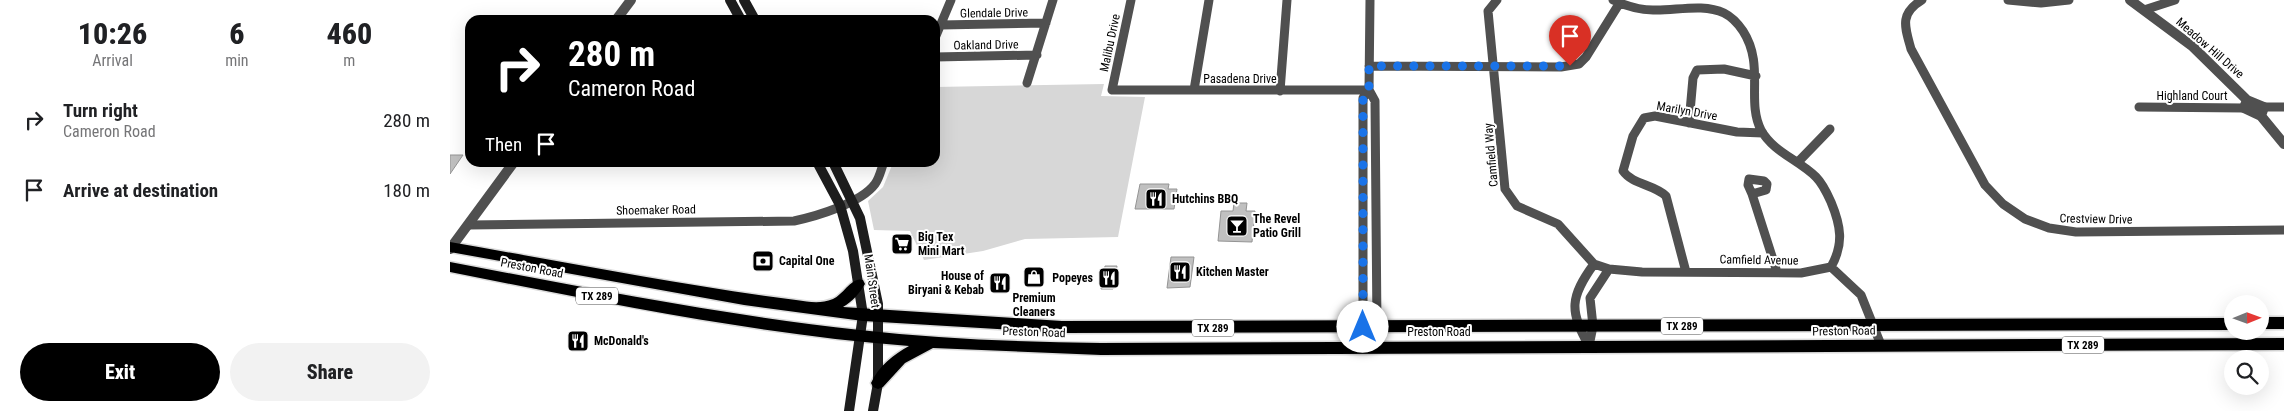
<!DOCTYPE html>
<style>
body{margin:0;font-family:"Roboto Condensed",sans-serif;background:#f2f2f2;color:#202124;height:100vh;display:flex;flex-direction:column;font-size:19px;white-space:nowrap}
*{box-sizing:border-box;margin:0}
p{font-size:16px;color:#757577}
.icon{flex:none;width:28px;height:28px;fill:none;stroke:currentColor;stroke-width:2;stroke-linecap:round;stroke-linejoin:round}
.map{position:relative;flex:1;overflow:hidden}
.details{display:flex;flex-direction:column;background:#fff;width:450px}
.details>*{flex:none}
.top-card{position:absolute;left:15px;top:15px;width:475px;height:152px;border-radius:15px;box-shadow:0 5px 20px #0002;background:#000;color:#fff;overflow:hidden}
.needle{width:32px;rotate:89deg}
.controls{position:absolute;left:1774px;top:295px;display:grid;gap:10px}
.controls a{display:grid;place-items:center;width:45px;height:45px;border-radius:50%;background:#fff;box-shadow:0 5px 20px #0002;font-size:25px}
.pin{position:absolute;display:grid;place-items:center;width:42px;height:42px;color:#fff;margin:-51px -21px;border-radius:50% 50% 50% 0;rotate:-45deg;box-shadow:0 0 5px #0007}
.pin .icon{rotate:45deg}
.me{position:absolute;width:55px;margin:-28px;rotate:0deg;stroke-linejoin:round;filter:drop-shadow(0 0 4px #0008)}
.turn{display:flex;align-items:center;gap:18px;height:105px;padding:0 20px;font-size:22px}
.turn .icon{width:65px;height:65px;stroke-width:2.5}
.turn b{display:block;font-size:35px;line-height:42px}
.then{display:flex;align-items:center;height:48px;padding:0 20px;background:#0003;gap:10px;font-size:19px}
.eta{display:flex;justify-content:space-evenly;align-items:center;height:85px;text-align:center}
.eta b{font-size:30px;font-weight:800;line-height:35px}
.primary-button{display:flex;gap:10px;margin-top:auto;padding:10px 20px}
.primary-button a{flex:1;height:58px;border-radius:30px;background:#000;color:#fff;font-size:20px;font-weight:800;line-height:58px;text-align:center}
.primary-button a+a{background:#f2f2f2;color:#202124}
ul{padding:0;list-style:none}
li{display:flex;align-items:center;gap:15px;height:70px;padding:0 20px}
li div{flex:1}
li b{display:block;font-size:19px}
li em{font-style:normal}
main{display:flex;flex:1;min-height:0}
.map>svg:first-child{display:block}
</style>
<main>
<section class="details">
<div class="eta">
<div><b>10:26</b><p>Arrival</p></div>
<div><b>6</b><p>min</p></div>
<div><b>460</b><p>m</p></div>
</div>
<ul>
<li><svg class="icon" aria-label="right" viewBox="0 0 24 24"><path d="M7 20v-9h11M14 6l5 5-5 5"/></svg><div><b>Turn right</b><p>Cameron Road</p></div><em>280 m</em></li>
<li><svg class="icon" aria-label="arrive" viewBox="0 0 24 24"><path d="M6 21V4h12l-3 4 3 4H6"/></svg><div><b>Arrive at destination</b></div><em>180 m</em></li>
</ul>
<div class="primary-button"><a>Exit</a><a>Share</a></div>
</section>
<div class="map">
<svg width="1834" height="411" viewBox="0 0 1834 411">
<rect width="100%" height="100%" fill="#fff"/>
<path fill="#d7d7d7" d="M654,84l-3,12 44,1 -27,140 -93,2 -42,12 -59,9 -14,-29 -36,-1 -6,-29 15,-14 10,-24 42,-1v-75z"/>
<path fill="#c0c0c0" stroke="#949494" d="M0,155h13l-13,19z
M690,184h29l-1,5h9l-3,20h-39z
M784,203h13l-1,8h9l-3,31 -34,-1 3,-30h12z
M721,257h23l-4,30 -23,1z
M655,266h12l-4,23h-12z"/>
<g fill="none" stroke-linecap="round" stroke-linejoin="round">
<g stroke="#dbdbdb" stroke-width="3">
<path id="primary" d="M0,242c115,20 230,43 346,58 14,2 24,4 37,-1 11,-5 19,-23 30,-19l2,4c-6,10 -12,17 -22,23l219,14 1170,-3v12l-1170,3 -199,-12 -119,-16 -294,-53z
M0,262c136,26 272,53 410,68 80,9 161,12 241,13l1183,-5v12l-1183,5 -168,-7 -28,15 -22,24 -5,2 -5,-2 -2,-4c7,-16 23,-29 38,-37 -155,-12 -307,-44 -459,-74z
M1810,317h24v12h-24z"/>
</g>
<path stroke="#505050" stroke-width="9" d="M681,0l-19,90h257
M920,0l-1,90 6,11 2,226 -7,20
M1047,0l-9,11 17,178 12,17 41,18 36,40 15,5 33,3 159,1 30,-6
M1163,0c13,6 25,10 40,10 22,1 50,-7 71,3 8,4 15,12 19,18 22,34 3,70 18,99 12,22 38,30 55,47 7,7 11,16 15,25 10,24 13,42 0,65
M1472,0c-23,14 -17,27 -11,49l74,136 18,19 22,15 24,9 27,4 208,-2
M1558,0l33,3 28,-3
M1694,10l31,-10
M491,25l105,-2
M485,38l16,-38
M485,57l102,-2
M919,66l192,1 18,-3 7,-7 33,-53
M577,83l26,-83
M744,90l15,-90
M919,90l-6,8v229l7,20
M830,91l7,-91
M1689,107l105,1
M1814,107h20
M1239,123l4,-45 4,-8 27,-1 32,7
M1348,162l32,-33
M1299,179l15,2 3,3 -1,6 -14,4 -4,-9z
M1302,194l25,78
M19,225l325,-4c23,-5 67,-18 81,-37 5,-7 6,-15 9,-22
M1381,267l30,28 20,50
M1236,272l-20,-76c-13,-12 -33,-11 -43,-25l10,-35 11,-18 11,-2 82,16 26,1
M1139,346c-20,-35 -19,-49 5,-82
M1139,346l4,-20 -3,-28 19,-29"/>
<path stroke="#505050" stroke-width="10" d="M1680,0l62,46 55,54
M166,20l15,-20
M1797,100l17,7 -3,9 -17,-8z
M1811,116l23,28
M0,249l64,-87"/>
<path stroke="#1d1d1d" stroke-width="10" d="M280,0l11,20
M294,0l11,20
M367,162l23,43 13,46 10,64 -14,96
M383,162l27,56 18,86v79l-5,28"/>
<use href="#primary" fill="#000" fill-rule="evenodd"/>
</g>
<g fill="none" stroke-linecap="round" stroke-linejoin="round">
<path stroke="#1a73e8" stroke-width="9" stroke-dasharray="0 16.2" d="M913,327v-229l6,-8v-24h201"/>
</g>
<defs>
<g id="restaurant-square" transform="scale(1.125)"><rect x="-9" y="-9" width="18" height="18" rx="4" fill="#000" stroke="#fff"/><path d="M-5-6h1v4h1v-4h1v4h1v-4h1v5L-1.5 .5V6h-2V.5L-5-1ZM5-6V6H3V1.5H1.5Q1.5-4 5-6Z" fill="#fff"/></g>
<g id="bar-square" transform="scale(1.125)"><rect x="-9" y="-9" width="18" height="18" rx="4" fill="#000" stroke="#fff"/><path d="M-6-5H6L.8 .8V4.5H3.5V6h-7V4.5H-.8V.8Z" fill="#fff"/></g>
<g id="supermarket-square" transform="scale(1.125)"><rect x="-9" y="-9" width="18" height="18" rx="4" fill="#000" stroke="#fff"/><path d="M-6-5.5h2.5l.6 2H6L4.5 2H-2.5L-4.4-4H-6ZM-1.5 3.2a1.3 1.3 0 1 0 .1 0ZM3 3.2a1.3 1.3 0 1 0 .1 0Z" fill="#fff"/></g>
<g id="bank-square" transform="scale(1.125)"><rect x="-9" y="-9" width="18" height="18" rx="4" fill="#000" stroke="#fff"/><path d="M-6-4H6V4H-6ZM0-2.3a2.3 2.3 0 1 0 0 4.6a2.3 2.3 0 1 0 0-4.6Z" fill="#fff"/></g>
<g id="shop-square" transform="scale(1.125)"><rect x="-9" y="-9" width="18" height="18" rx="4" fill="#000" stroke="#fff"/><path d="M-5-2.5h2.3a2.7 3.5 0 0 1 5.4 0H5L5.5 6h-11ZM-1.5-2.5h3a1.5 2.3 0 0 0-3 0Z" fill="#fff"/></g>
</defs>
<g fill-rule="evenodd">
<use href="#restaurant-square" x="706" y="199"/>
<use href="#bar-square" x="787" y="226"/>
<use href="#supermarket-square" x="452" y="244"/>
<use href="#bank-square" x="313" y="261"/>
<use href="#restaurant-square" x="730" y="272"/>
<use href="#shop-square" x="584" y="277"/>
<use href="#restaurant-square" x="659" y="278"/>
<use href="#restaurant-square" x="550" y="283"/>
<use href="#restaurant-square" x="128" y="341"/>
</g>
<g text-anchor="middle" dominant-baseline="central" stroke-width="4" stroke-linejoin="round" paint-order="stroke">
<g fill="#fff" stroke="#4c4c4c" stroke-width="1">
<rect x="126" y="287.5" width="42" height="17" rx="4"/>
<rect x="1211" y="317.5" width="42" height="17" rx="4"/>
<rect x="742" y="319.5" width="42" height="17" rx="4"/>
<rect x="1612" y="336.5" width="42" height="17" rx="4"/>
</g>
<g font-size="11" font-weight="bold" fill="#000">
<text x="147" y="296">TX 289</text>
<text x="1232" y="326">TX 289</text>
<text x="763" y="328">TX 289</text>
<text x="1633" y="345">TX 289</text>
</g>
<g font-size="12" fill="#000" stroke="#fff">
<text transform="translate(544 13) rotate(-1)">Glendale Drive</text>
<text transform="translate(660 43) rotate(-78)">Malibu Drive</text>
<text transform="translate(536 45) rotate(-1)">Oakland Drive</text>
<text transform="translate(1760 48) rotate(41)">Meadow Hill Drive</text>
<text x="790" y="79">Pasadena Drive</text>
<text x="1742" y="96">Highland Court</text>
<text transform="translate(1237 111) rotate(10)">Marilyn Drive</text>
<text transform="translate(1041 155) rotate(-95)">Camfield Way</text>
<text transform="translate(206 210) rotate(-1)">Shoemaker Road</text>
<text transform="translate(1646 219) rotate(1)">Crestview Drive</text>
<text transform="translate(1309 260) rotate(1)">Camfield Avenue</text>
<text transform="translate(82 268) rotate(11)">Preston Road</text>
<text transform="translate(422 281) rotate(82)">Main Street</text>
<text transform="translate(1394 331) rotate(-1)">Preston Road</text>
<text transform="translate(584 332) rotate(2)">Preston Road</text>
<text x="989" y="332">Preston Road</text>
</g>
<g font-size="12" font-weight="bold" fill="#000" stroke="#fff" text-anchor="start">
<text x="722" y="199">Hutchins BBQ</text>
<text x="803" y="219">The Revel<tspan x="803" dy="14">Patio Grill</tspan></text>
<text x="468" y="237">Big Tex<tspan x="468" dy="14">Mini Mart</tspan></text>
<text x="329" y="261">Capital One</text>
<text x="746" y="272">Kitchen Master</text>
<text x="534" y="276" text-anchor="end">House of<tspan x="534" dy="14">Biryani &amp; Kebab</tspan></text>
<text x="643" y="278" text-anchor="end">Popeyes</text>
<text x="584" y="298" text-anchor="middle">Premium<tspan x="584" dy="14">Cleaners</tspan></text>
<text x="144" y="341">McDonald's</text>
</g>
</g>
</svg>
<div class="controls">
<a><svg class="needle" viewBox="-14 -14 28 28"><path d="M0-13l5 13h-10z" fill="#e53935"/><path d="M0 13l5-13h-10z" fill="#757577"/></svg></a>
<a><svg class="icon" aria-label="search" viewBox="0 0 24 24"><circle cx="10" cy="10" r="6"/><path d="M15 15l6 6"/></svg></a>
</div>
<div class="pin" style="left:1120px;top:66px;background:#d93025"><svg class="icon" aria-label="arrive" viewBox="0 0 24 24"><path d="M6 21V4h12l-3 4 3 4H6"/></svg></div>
<svg class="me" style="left:913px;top:327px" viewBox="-20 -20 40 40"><circle r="19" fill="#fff"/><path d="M0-13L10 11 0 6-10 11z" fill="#1a73e8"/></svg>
<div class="top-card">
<div class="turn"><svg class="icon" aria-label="right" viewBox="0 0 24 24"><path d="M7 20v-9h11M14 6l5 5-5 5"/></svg><div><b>280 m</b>Cameron Road</div></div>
<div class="then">Then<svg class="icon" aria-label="arrive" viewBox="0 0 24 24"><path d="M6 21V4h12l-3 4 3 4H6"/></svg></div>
</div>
</div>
</main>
